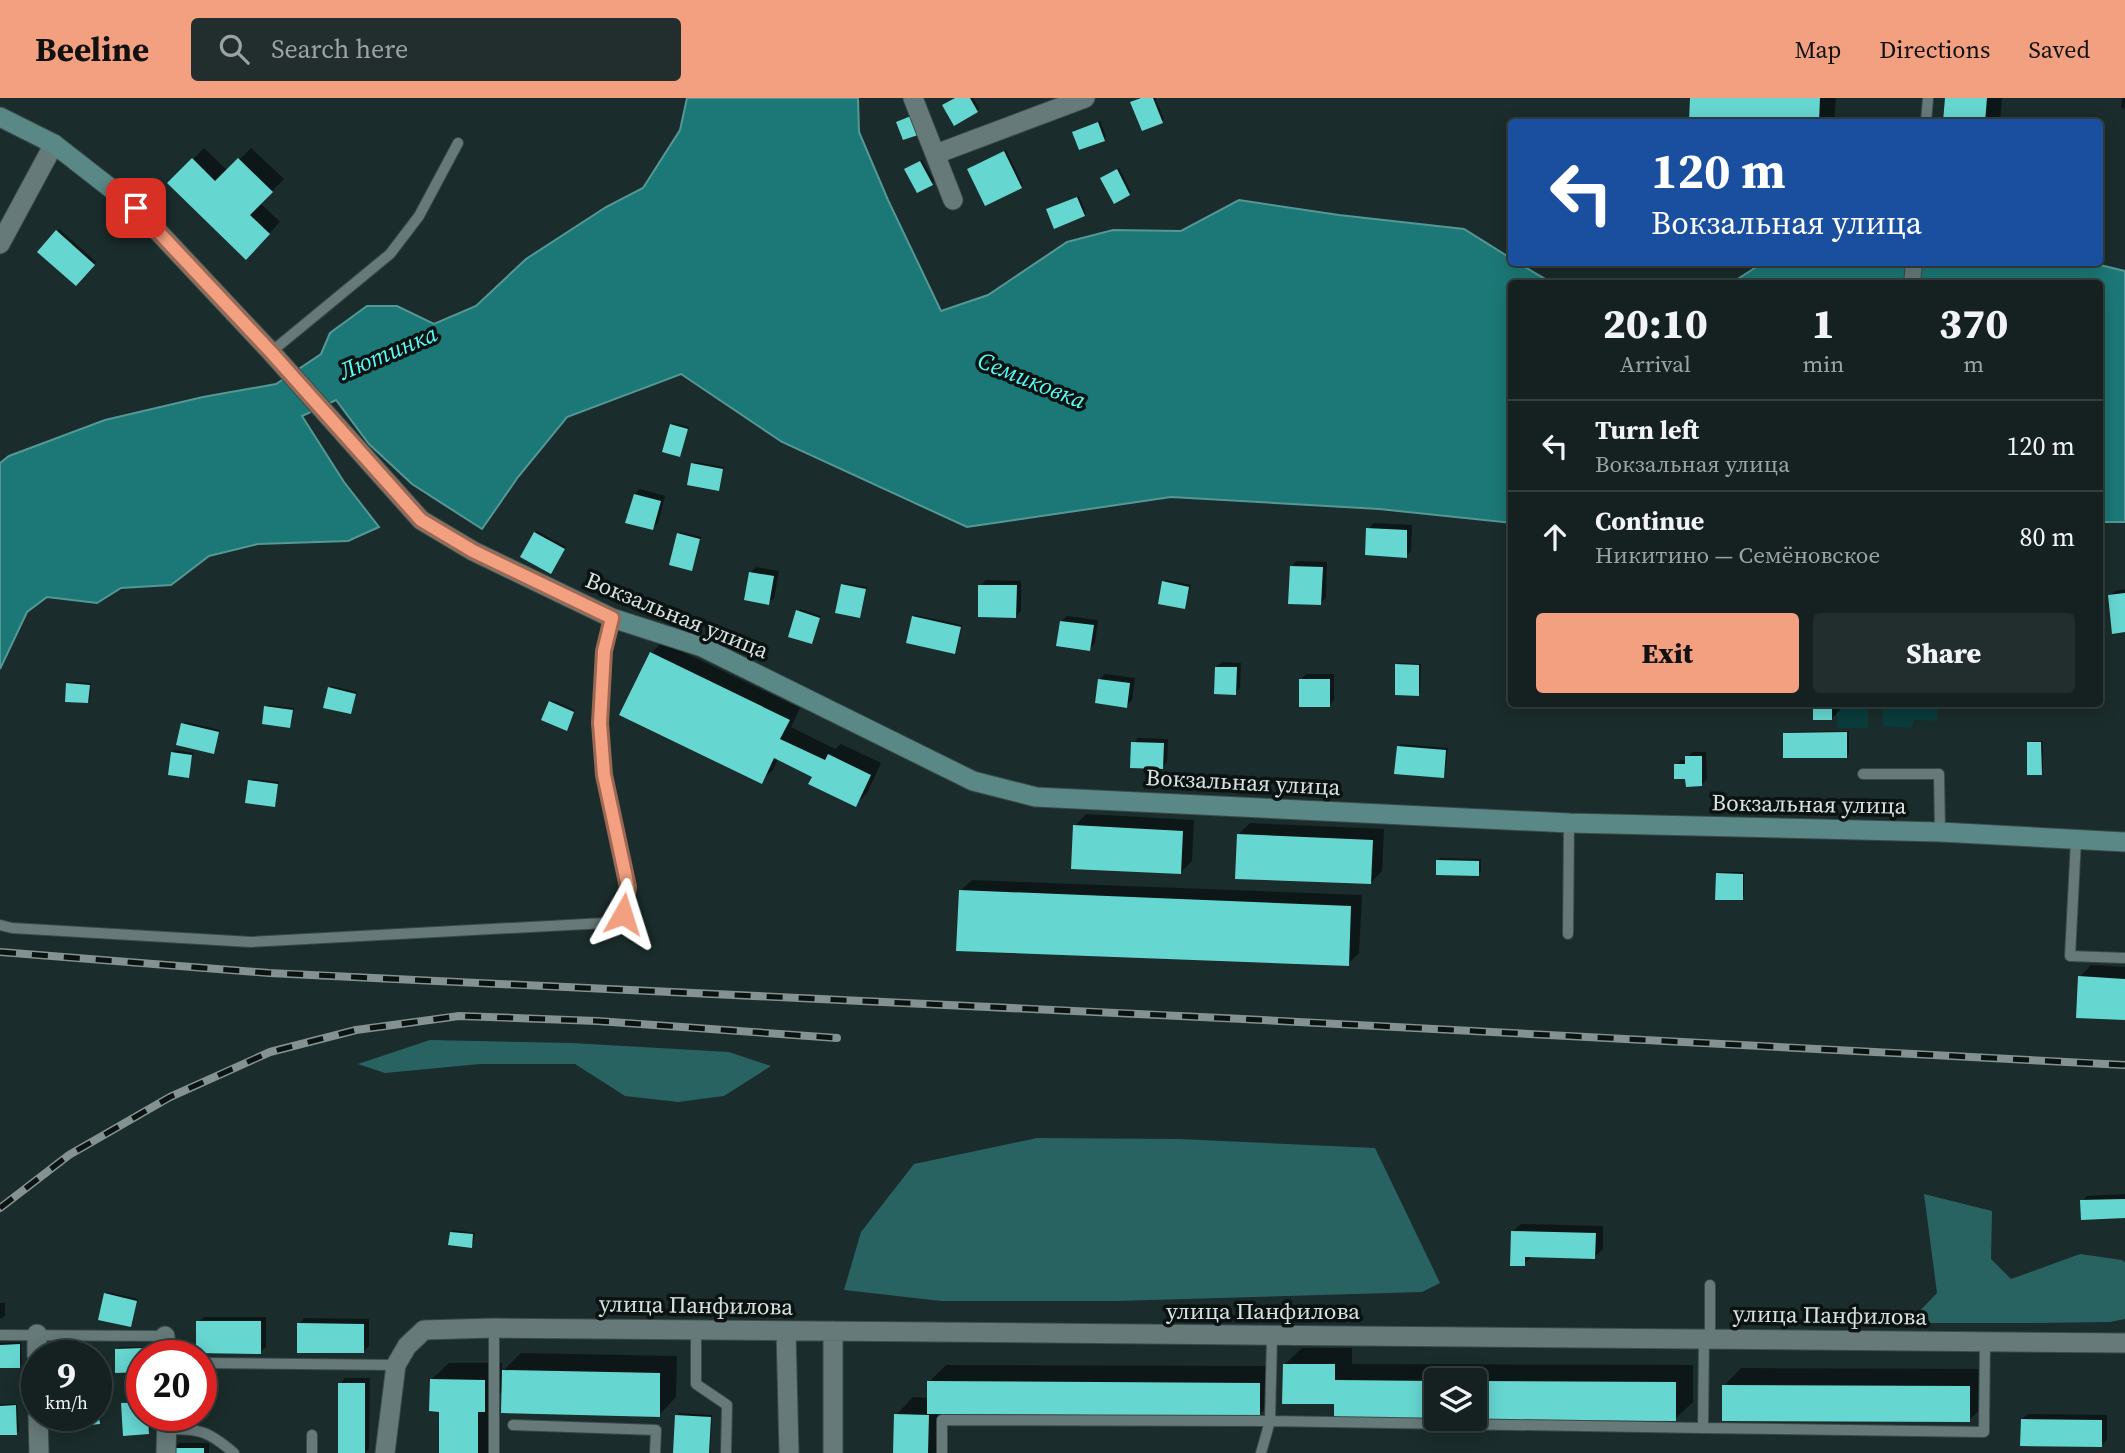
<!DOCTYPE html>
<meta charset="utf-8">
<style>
body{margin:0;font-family:"Source Serif 4",serif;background:#212e2d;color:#f1f3f6;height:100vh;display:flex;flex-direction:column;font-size:26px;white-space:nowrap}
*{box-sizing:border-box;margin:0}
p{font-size:23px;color:#9da3a5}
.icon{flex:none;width:38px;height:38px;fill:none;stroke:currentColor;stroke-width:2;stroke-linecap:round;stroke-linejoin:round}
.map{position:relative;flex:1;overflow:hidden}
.sheet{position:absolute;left:1508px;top:182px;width:595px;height:427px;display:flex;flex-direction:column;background:#142120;border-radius:7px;box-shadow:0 4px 18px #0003,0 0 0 2px #333e3e}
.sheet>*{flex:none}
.top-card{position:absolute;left:1508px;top:21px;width:595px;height:147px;border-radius:7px;box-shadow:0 4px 18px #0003,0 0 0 2px #333e3e;background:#1a4fa0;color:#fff;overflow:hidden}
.buttons{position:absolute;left:1424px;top:1270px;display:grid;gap:14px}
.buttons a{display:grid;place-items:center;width:63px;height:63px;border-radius:7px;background:#142120;box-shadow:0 4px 18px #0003,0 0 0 2px #333e3e;font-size:35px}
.speed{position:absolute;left:21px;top:1242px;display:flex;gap:14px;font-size:35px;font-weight:700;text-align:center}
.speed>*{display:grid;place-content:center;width:91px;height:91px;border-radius:50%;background:#142120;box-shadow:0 4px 18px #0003,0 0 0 2px #333e3e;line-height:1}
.speed small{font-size:18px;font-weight:400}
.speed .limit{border:10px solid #d22;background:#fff;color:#111}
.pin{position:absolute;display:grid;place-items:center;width:60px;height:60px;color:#fff;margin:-30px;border-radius:14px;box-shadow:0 4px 10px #0006}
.me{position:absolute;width:77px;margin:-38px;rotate:6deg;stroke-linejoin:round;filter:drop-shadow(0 0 5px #0008)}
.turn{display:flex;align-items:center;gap:24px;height:147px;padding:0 28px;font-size:32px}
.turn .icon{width:91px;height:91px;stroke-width:2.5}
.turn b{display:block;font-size:49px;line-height:60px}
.eta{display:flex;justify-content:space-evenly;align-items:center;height:119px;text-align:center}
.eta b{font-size:42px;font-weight:800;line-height:49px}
.action{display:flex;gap:14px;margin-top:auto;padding:14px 28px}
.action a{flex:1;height:80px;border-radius:7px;background:#f2a080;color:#111;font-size:28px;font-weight:800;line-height:80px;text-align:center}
.action a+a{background:#212e2d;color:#f1f3f6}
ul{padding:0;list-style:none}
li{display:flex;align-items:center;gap:21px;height:91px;padding:0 28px;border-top:2px solid #333e3e}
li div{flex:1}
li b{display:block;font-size:26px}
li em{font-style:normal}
header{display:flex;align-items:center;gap:42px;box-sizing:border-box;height:98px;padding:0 35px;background:#f2a080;color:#111}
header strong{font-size:33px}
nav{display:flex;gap:38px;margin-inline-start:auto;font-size:24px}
.search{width:490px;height:63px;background:#212e2d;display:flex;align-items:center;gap:18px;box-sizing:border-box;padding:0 24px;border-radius:7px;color:#9da3a5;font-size:26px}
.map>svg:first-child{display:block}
</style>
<header>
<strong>Beeline</strong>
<div class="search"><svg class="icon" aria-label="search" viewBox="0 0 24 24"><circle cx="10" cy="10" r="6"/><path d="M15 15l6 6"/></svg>Search here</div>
<nav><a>Map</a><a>Directions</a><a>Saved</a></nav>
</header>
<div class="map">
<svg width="2125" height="1355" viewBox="0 0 2125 1355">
<rect width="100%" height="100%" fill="#1a2c2b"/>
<path fill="#0a3c3b" d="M1883,606h54v17l-23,-1 -2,8 -29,-2z
M1837,610l31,1v19h-31z"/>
<path fill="#286361" d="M430,942l142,3 157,9 42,14 -47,30 -46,6 -53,-6 -50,-32h-95l-95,9 -27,-9z
M1037,1040l142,1 196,9 65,135 -18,9 -306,9h-175l-97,-11 17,-58 53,-68z
M1924,1096l68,17 -1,48 20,20 69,-25 42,6 3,2v57l-15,3 -86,1h-99l-14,-3 26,-27z"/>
<path fill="#1c7876" stroke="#549896" stroke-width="2" d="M687,0h171l1,34 29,68 53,111 47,-16 79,-53 46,-12 68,1 58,-31 100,15 125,14 48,30v3l6,1 34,20 -40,1v239l-133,-14 -208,-12 -204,30 -185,-85 -101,-68 -114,43 -49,60 -36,52 -70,-45 -43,-40 -33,-44 -34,16 42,66 35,45 -31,14 -90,3 -49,12 -38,29 -50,3 -24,15 -50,-6 -20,15 -27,57v-206l9,-7 96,-36 98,-23 73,-13 45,-30 9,-21 37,-27h30l37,18 42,-18 50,-47 80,-52 37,-19 37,-58z
M1764,164h324l37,9v251h-25v-238h-370z"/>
<path fill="#0007" d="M956,0h17l6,11 -2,2z
M1141,0h14l9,21 -2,2 -28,-20z
M1692,0h144l-2,24h-47l-47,-4v4h-50z
M1947,0h55l-2,24h-55z
M2122,0h3v11l-4,-1z
M1100,23l6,16 -2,2 -30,-7z
M204,50l24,23 23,-23 33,31 -24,24 20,19 -34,35 -76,-74z
M1006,52l17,35 -2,2 -50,-20z
M922,62l12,21 -2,2 -23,-16z
M1119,70l12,24 -2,2 -25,-18z
M1079,98l7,17 -2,2 -34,-7z
M59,131l37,33 -20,22 -37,-33z
M673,325l16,4 -10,28 -8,-30z
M695,364l29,5 -6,22 -25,-25z
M640,391l25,7 -7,27 -6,5 -17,-34z
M1374,425l38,2 -1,26 -5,5 -38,-27z
M537,433l29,16 -13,23 -18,-37z
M681,434l20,5 -10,32 -13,-35z
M1297,463l30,1 -1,36 -6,5 -29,-37z
M756,469l23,4 -5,27 -6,5 -17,-31z
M986,482l35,1v30l-5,5 -36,-30z
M1166,482l25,5 -7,22 -20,-25z
M845,485l22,4 -7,29 -18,-31z
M2125,491v41l-16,-34 6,-5z
M800,511l21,7 -10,26 -13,-31z
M915,517l47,10 -5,25 -3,2 -41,-35z
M1067,518l31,4 -3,23 -5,6 -29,-28z
M662,544l138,66 -9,19 44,22 6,-5 40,19 -14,30 -11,11 -42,-28 -36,-17 -5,11 -12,11 -110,-127z
M1222,564l19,1 -1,25 -5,5 -19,-26z
M1399,565l22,1 -1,28 -2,2 -21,-29z
M1105,576l30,4 -3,22 -6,6 -26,-27z
M1306,576h28v26l-5,5 -28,-26z
M70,584l21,1 -1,16 -2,3 -20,-18z
M332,588l25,6 -6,20 -22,-24z
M552,602l23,10 -7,17 -18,-25z
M1815,606h25v6l-9,9h-16z
M268,607l26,3 -3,16 -2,3 -23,-20z
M185,624l35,8 -7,22 -30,-28z
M1849,633v23l-2,2 -62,-22 2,-2z
M1138,640l30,1 -1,23 -5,5 -29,-24z
M2031,643h12v30l-2,2 -12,-30z
M1401,646l47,4 -3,26 -2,2 -45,-30z
M174,652l19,3 -5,23 -16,-24z
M1692,654h14l1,27 -6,6 -14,-8 -11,-12 5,-5h5z
M252,681l27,3 -5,23 -24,-24z
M1086,716l108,6 -2,41 -12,12 -105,-47z
M1250,725l134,6 -2,42 -11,11 -133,-47z
M1440,760l41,1v13l-3,2 -40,-14z
M1719,774h25v24l-2,3 -25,-25z
M972,782l390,15 -3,58 -11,11 -388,-73z
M2091,867l34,2v52l-45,-42z
M2125,1096v22l-43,-15 5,-5z
M1521,1126l82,2v23l-9,8 -62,-1 -8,8 -12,-32z
M453,1132l22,3 -2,11 -2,2 -20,-14z
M108,1194l30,7 -8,26 -24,-31z
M0,1205h5v13l-3,2h-2z
M204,1219h62v30l-6,5 -62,-30z
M304,1220l65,1v27l-6,6 -64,-28z
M21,1244l1,22 -2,2 -20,1v-24z
M67,1249l28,1v8h-30z
M119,1249h25l1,9 -28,-7z
M1302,1250h50v16l341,1v37l-18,17 -200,-1v-37h-38v37l-101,-15 -52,-38z
M521,1255l156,3 -1,41 -17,18 -156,-24 -8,9v53h-55v-43l-9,-30 18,-17h53v9z
M946,1267l331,1v30l-17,18 -314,-2 -2,41h-50l2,-38 17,-18 16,1v-16z
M1741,1270l246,1v34l-18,17 -245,-34z
M345,1280h25l-1,71 -4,4h-25v-69z
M142,1303v15h7l1,14 -2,3 -25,-29 2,-2z
M0,1306h17l2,27 -2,2 -17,1z
M96,1306h4l1,16 -2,2 -27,3 -1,-9h25z
M679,1315l33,2 -2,38h-35l1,-37z
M2028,1316l79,1v25l-6,6 -79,-27z
M179,1345h30v10h-36v-5z"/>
<path fill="#66d6d1" d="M955,0h15l8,14 -24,14 -12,-21z
M1141,0h12l10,25 -21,8 -12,-29z
M1690,0h130l-1,24 -95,-3v3h-35z
M1945,0h42l-2,24h-42z
M911,18l7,19 -15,5 -7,-18z
M1098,24l7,19 -26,9 -7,-18z
M1004,53l18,37 -37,18 -18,-37z
M192,60l23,23 23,-23 35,34 -23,23 20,19 -24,26 -79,-77z
M920,63l13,24 -16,8 -13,-24z
M1117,71l13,26 -16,9 -14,-26z
M1077,99l8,19 -31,13 -8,-20z
M56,132l39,35 -19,21 -39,-34z
M670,326l18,5 -8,28 -18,-5z
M691,365l32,6 -4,22 -32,-6z
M634,396l27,7 -8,29 -28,-7z
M1366,430l41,2v28l-42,-3z
M534,434l31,17 -14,25 -31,-17z
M677,435l23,6 -8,32 -23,-6z
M1290,468l33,1 -2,38 -33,-1z
M749,474l25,4 -5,29 -25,-5z
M1162,483l27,6 -4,22 -27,-5z
M841,486l25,5 -6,29 -25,-5z
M978,487h39l-1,33 -38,-1z
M2125,495v39l-13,2 -4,-39z
M796,512l24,8 -8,26 -24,-7z
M912,518l49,11 -6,27 -49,-11z
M1060,523l34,4 -4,26 -34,-5z
M650,554l140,68 -10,19 45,21 3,-6 43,21 -15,32 -48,-23 4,-7 -38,-19 -12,26 -143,-69z
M1395,566l24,1v31l-24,-1z
M1215,569h22l-1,28 -22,-1z
M1098,581l32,4 -3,25 -32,-5z
M1299,581h31v28h-31z
M66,585l24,2 -2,18 -23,-1z
M328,589l28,7 -5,20 -28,-6z
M549,603l25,11 -7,19 -26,-11z
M1813,606h19v16h-19z
M264,608l29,4 -3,18 -28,-4z
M181,625l38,9 -5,22 -38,-9z
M1847,634v26h-64v-25z
M1131,644l33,1 -1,26 -33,-1z
M2027,644h14l1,33h-15z
M1397,648l49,4 -2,28 -50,-4z
M171,654l21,3 -3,23 -21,-3z
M1685,658h17v30l-16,1 -1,-8h-11v-15h11z
M248,682l30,4 -3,23 -30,-4z
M1073,727l110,6 -2,43 -110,-5z
M1237,736l136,6 -2,44 -136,-5z
M1436,762l43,1v15l-43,-1z
M1716,775l27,1v26h-28z
M959,792l392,16 -2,60 -393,-15z
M2078,878l47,3v41l-49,-2z
M2125,1101v19l-44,2 -1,-20z
M1511,1133l85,2 -1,26 -70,-2v9h-15z
M450,1134l23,2 -1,14 -24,-3z
M104,1195l33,8 -6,26 -33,-7z
M196,1223h65v33l-65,-1z
M297,1225l67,1v29h-67z
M20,1246v24h-20v-23z
M143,1250l-1,24 -27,1v-24z
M63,1251h30v7h-30z
M1283,1266h52v16l102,1v39l-103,-1v-15h-52z
M502,1272l158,3v44l-159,-4z
M430,1281l55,1v32h-7v41h-39v-41l-10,-1z
M927,1283l333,2v33l-333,-2z
M1475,1283l201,1v39l-201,-1z
M338,1285h27v70h-27z
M1722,1287l248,1v36l-248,-1z
M142,1304v14h6l1,18 -26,2 -2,-33z
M16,1307l1,30h-17v-29z
M96,1309h2l2,17 -30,3 -1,-11h27z
M894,1316l35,1 -1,38h-35z
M675,1317l36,2 -2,36h-36z
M2021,1321l81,1v27l-82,-1z
M172,1350h32v5h-32z"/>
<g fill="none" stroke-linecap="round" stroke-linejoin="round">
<g stroke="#3b4a49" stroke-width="12">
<path id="service" d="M1926,24l2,-24
M271,254l119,-98 29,-38 39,-73
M1863,676h76l1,58
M2076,742l-6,116 55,2
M0,827l12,3 239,14 354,-19 18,-9 5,-27 -24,-112 -4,-52 4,-72 8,-33
M1568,836l1,-111
M1710,1187v53
M494,1230v125
M696,1232v54l31,21 -1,48
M0,1237l165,1
M1272,1238l-2,85 433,7 1,-90
M201,1265l195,2
M513,1327l143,5 -1,23
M1703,1330l281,4 1,-90
M167,1331c34,0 41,2 67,24
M312,1355v-18
M942,1355v-33l328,1 -9,32"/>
</g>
<g stroke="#3b4a49" stroke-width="18">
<path id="pedestrian" d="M1912,186l2,-22"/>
</g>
<g stroke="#3b4a49" stroke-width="21">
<path id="minor" d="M913,0l40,102
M936,56l149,-56
M0,146l54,-100
M786,1233l3,122
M37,1236v22
M165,1238l1,20
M38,1318l1,37
M166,1355l1,-37
M385,1355l11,-88 11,-19 17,-16 70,-2 1631,15
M833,1355v-122"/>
</g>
<g stroke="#3b4a49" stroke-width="21">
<path id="secondary" d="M0,19l54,27 82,64 135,144 150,168 52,31 139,67 90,29 271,134 63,16 533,26 371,9 185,10"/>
</g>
<use href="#service" stroke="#667a79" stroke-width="10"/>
<use href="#pedestrian" stroke="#667a79" stroke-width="16"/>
<use href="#minor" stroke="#667a79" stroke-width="19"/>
<use href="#secondary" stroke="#598886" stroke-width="19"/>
<g stroke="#849291" stroke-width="8">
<path id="rail" d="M0,854l269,21 974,46 882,46
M0,1110l69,-53 101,-58 100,-45 86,-22 103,-14 138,5 240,17"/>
</g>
<use href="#rail" stroke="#0b1312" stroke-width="5" stroke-dasharray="16" stroke-linecap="butt"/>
</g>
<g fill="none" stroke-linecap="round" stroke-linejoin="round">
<g stroke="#9d6853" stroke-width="18">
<path id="route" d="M136,110l135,144 150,168 52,31 139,67 -8,33 -4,72 4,52 24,112 -5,27"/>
</g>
<use href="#route" stroke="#f2a080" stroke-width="12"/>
</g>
<g text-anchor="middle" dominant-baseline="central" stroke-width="7" stroke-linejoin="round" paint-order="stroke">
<g font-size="23" fill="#d7e2e1" stroke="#0b1312">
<text transform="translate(677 517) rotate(22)">Вокзальная улица</text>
<text transform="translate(1243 684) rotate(3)">Вокзальная улица</text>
<text transform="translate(1809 706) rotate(1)">Вокзальная улица</text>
<text transform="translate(696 1207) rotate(1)">улица Панфилова</text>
<text x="1263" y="1213">улица Панфилова</text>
<text transform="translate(1830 1217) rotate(1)">улица Панфилова</text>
</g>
<g font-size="24" font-style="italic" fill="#5bfcf7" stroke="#0b1312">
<text transform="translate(388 254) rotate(-23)">Лютинка</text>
<text transform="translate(1032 282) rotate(22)">Семиковка</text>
</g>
</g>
</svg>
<div class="buttons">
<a><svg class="icon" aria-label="layers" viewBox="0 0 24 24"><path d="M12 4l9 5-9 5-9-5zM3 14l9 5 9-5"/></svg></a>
</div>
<div class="speed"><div>9<small>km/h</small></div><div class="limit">20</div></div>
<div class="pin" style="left:136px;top:110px;background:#d93025"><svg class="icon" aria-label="arrive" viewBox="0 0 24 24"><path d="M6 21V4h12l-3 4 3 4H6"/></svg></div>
<svg class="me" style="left:623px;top:816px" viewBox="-20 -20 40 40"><path d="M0-17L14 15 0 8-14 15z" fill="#f2a080" stroke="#fff" stroke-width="4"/></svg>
<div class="top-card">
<div class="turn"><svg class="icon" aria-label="left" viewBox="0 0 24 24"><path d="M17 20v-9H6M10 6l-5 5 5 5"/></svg><div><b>120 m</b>Вокзальная улица</div></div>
</div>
<section class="sheet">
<div class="eta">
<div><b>20:10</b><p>Arrival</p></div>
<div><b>1</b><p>min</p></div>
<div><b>370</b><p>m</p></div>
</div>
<ul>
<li><svg class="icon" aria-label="left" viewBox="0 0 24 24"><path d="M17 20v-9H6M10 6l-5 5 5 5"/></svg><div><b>Turn left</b><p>Вокзальная улица</p></div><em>120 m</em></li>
<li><svg class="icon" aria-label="ahead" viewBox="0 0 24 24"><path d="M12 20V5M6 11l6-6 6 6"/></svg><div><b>Continue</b><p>Никитино — Семёновское</p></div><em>80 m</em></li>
</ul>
<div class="action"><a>Exit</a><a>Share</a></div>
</section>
</div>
